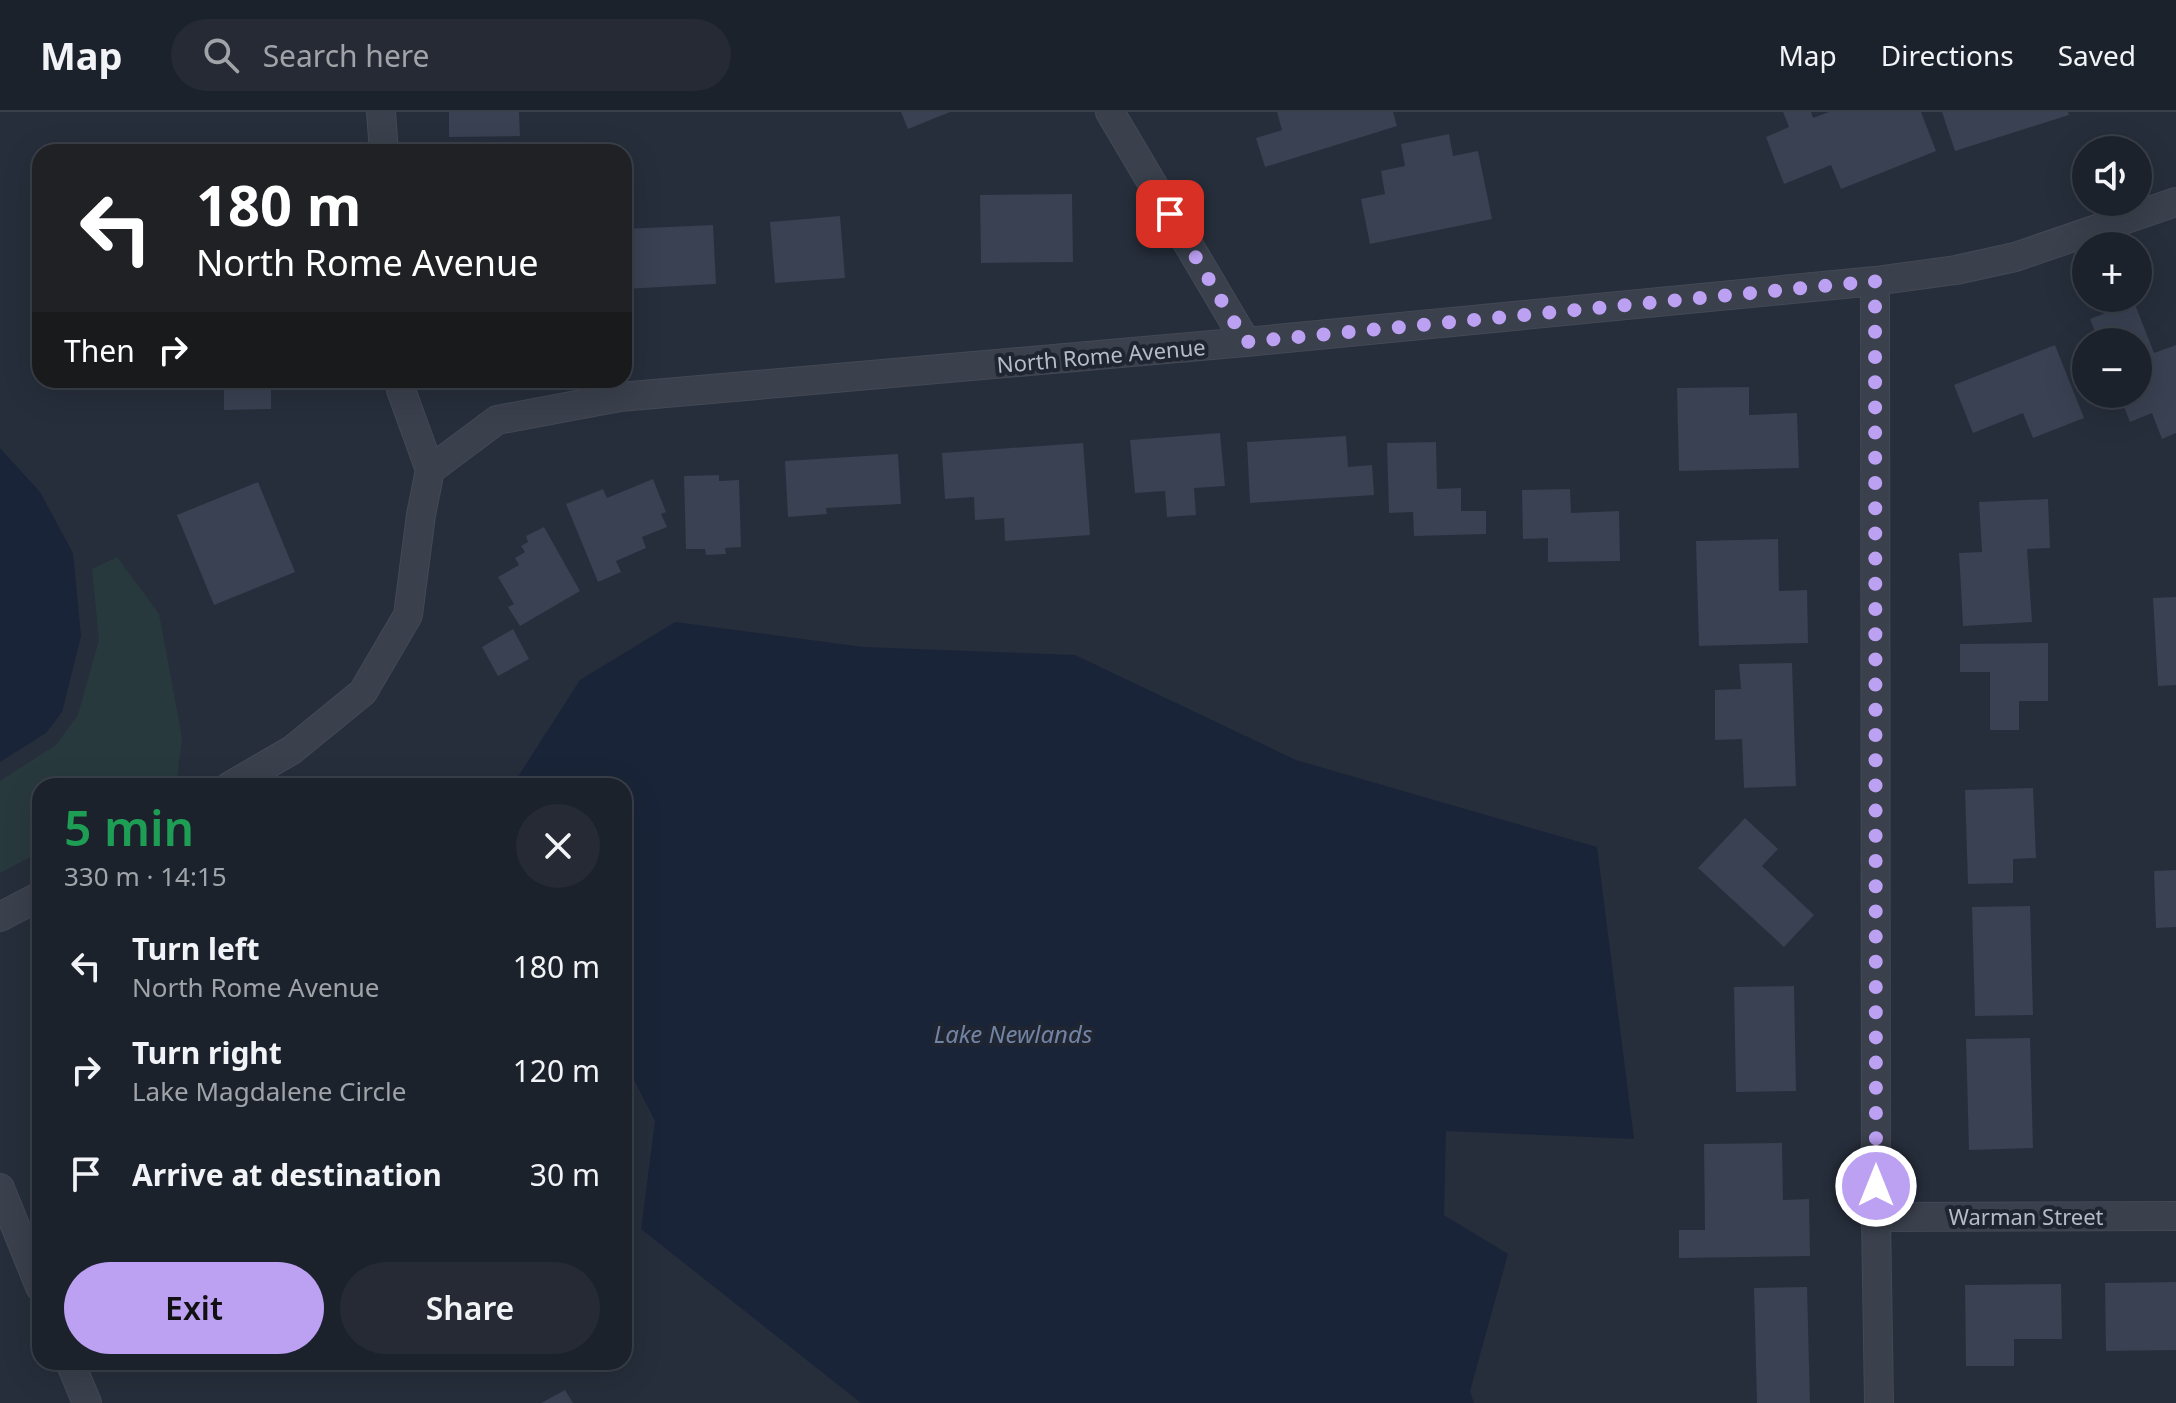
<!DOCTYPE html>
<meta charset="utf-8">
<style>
body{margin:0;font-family:"Noto Sans",sans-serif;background:#252a34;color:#f1f3f6;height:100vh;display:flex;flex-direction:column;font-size:30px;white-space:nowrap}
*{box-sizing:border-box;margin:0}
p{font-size:26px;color:#a0a4a9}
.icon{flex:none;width:44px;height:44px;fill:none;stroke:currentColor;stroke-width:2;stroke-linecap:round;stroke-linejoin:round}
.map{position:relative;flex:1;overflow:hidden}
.drawer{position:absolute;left:32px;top:666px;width:600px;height:592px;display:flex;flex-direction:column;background:#1c222c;border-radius:24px;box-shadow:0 8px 32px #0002,0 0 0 2px #3a3f48}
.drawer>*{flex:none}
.banner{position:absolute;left:32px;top:32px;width:600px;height:244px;border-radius:24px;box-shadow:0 8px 32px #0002,0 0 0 2px #3a3f48;background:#202124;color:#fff;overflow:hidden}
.fabs{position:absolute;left:2072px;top:24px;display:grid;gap:16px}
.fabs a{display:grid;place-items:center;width:80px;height:80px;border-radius:50%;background:#1c222c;box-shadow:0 8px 32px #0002,0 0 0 2px #3a3f48;font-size:40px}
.pin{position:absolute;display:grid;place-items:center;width:68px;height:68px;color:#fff;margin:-34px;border-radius:16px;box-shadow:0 4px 12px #0006}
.me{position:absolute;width:88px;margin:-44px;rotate:0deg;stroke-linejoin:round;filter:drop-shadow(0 0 6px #0008)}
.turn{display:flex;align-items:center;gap:28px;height:168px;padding:0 32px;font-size:36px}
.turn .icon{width:104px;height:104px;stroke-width:2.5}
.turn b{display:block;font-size:56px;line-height:68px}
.then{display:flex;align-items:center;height:76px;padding:0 32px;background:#0003;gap:16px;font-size:30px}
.round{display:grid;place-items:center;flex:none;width:84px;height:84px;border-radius:42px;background:#252a34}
.overview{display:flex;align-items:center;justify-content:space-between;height:136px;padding:0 32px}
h1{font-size:48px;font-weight:600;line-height:60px;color:#1e9e55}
.action{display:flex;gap:16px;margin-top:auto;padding:16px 32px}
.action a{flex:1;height:92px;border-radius:48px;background:#bca0f2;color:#111;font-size:32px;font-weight:600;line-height:92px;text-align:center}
.action a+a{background:#252a34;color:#f1f3f6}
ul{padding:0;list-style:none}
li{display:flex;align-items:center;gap:24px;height:104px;padding:0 32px}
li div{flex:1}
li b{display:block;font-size:30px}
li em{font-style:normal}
header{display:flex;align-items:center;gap:48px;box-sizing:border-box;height:112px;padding:0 40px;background:#1c222c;border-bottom:2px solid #3a3f48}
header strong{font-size:38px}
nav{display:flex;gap:44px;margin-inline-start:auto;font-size:28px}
.search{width:560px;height:72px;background:#252a34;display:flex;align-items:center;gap:20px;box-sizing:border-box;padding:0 28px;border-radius:44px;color:#a0a4a9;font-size:30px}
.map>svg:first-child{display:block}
</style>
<header>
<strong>Map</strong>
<div class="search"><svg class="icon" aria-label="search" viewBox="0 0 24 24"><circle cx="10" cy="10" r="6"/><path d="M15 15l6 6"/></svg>Search here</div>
<nav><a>Map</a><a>Directions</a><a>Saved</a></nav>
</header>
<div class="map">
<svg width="2176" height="1291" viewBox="0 0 2176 1291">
<rect width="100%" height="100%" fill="#262e3b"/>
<path fill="#28393d" d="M117,445l42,57 23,124 -5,40 -15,8h-122v66l-40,21v-92l56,-36 22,-30 21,-75 -7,-71z"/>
<path fill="#1a2438" d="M0,336l40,44 33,61 8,83 -19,76 -16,21 -46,29z
M675,510l188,25 212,8 221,105 301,87 37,292 -188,-8 -2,84 64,39 -38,137 4,12h-613l-220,-174 14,-108 -31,-61v-274h-112l68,-106z"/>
<path fill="#394152" d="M449,0h70l1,24 -71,1z
M901,0h49l-42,17z
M1277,0h116l4,14 -132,41 -9,-29 26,-8z
M1783,0h28l2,6 16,-6h92l15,39 -95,38 -10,-24 -47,19 -18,-47 23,-10z
M1942,0h126l1,3 -114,36z
M1449,22l4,22 25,-5 14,68 -122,25 -9,-45 24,-5 -4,-23 24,-5 -4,-22z
M1072,82l1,68 -92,1 -1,-68z
M840,104l5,62 -70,5 -5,-61z
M713,113l3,59 -92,5v-60z
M2134,190l20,51 22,-8v88l-14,6 -10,-26 -22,9 -11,-28h19v-52h-39l-9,-23z
M2055,233l29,73 -51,20 -10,-25 -50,20 -19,-48z
M224,268h47v29l-47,1z
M1749,275v28l48,-2 2,55 -120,3 -2,-83z
M1220,321l5,53 -31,2 2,27 -29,2 -2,-26 -30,2 -5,-53z
M1346,324l2,31 24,-2 2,30 -124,8 -3,-61z
M1436,330l1,47 24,-1v23h25v23l-72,2 -1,-24 -24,1 -2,-70z
M1083,331l7,92 -85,6 -1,-23 -29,2 -1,-23 -29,2 -3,-46z
M898,342l3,50 -75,4 1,6 -39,3 -3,-56z
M719,363v6l20,-1 2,67 -16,1 1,6 -20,1 -1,-6h-19l-2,-73z
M653,367l13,33 -5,2 6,13 -25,10 4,11 -30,13 5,11 -23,10 -32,-78 37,-15 4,9z
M258,370l37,90 -81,33 -37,-90z
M1570,377l1,24 48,-2 1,50 -72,1v-24l-25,1 -1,-49z
M2048,387l2,49 -23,1 5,73 -69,4 -4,-73 23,-1 -3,-50z
M544,415l36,64 -60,35 -12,-19 6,-3 -16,-27 21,-12 -4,-7 10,-6 -4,-6 7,-4 -2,-6z
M1778,427l1,52 28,-1 1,53 -109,3 -3,-105z
M2176,485v88l-18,1 -5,-88z
M513,517l16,30 -31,17 -16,-29z
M2048,531v58h-29v29h-29v-58h-30v-28z
M1792,551l4,123 -52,2 -2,-49 -27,1v-50l26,-1 -2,-25z
M2033,676l3,70 -23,1v24l-45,1 -3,-94z
M1745,706l33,31 -16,17 52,49 -30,32 -86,-79z
M2176,758v57l-20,1 -2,-57z
M2030,794l3,109 -58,1 -3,-109z
M1794,874l2,105 -60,1 -2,-105z
M2030,926l3,110 -64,2 -3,-111z
M1782,1031l1,57 26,-1 1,57 -131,2v-28h26l-1,-86z
M2176,1170v68l-70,1 -1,-68z
M2061,1172l1,55h-48v27h-48l-1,-81z
M1807,1175l3,116h-53l-3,-115z
M565,1278l8,13h-32z"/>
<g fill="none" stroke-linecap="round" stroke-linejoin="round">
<g stroke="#434955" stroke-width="30">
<path id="minor" d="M381,0l3,40
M1110,0l136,230
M1875,169l1,936 3,186
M400,268l1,10 29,80
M230,674l62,-36 71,-58 45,-77 13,-100 9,-45 67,-50 123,-23 626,-55 629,-61 81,-11 59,-13 161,-55
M0,805l40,-21
M0,1076l40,99
M1876,1105l300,-1
M70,1250l17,41"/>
</g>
<use href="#minor" stroke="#3a404c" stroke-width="28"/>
</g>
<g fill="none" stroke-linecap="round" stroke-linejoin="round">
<path stroke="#bca0f2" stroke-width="14" stroke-dasharray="0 25.2" d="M1170,102l76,128 629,-61 1,905"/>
</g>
<g text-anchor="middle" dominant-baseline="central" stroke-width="8" stroke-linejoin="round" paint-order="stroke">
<g font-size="22" fill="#b6bbc7" stroke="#1f2531">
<text transform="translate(1101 243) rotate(-5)">North Rome Avenue</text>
<text x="2026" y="1104">Warman Street</text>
</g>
<g font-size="24" font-style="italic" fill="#7283a3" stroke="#1f2531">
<text x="1013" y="921">Lake Newlands</text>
</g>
</g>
</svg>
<div class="fabs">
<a><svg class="icon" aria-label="sound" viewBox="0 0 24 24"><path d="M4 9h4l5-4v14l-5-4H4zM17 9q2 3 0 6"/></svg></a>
<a>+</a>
<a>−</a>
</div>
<div class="pin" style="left:1170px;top:102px;background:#d93025"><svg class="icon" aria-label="arrive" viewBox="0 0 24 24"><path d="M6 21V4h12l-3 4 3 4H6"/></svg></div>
<svg class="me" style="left:1876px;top:1074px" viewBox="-20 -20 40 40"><circle r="17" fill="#bca0f2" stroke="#fff" stroke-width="3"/><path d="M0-11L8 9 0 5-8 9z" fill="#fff"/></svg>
<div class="banner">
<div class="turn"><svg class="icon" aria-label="left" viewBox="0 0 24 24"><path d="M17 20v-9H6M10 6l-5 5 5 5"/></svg><div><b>180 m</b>North Rome Avenue</div></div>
<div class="then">Then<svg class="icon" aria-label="right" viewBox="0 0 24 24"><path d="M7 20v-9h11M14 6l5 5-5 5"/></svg></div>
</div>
<section class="drawer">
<div class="overview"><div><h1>5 min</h1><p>330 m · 14:15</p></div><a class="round"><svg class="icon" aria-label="close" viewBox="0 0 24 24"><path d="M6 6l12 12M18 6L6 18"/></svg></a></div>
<ul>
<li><svg class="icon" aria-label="left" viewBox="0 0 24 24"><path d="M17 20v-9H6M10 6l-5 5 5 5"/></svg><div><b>Turn left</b><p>North Rome Avenue</p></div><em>180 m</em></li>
<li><svg class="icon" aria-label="right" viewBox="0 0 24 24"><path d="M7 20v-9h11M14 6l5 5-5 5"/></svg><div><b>Turn right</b><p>Lake Magdalene Circle</p></div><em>120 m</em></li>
<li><svg class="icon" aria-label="arrive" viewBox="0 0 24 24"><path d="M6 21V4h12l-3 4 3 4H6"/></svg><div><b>Arrive at destination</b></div><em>30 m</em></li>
</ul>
<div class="action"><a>Exit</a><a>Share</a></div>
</section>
</div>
